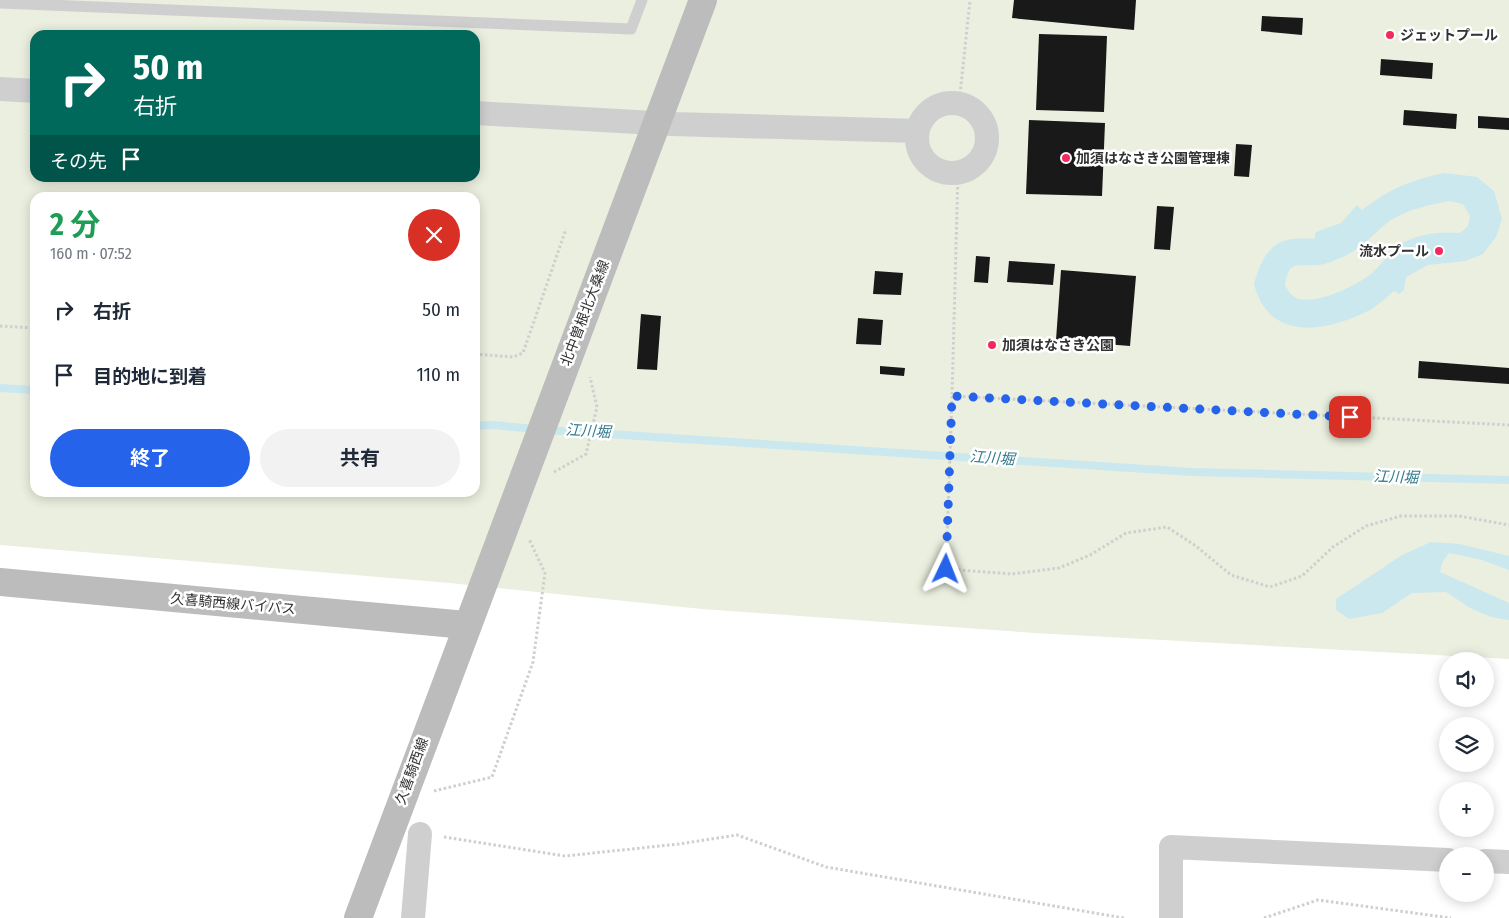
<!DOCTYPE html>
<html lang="ja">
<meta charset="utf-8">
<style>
body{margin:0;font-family:"Fira Sans Condensed","Noto Sans JP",sans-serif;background:#f2f2f3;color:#1f2937;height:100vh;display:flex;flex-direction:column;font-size:19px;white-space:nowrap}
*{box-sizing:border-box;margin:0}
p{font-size:16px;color:#747a83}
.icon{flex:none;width:28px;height:28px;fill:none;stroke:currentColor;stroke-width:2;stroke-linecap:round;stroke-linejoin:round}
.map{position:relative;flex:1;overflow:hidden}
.side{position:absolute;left:30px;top:192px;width:450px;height:305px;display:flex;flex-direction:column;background:#fff;border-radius:15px;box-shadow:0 2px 12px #0003}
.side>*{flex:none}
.top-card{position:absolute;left:30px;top:30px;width:450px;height:152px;border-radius:15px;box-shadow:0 2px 12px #0003;background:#00695c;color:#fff;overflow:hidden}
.tools{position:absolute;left:1439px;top:652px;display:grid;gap:10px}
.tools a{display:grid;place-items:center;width:55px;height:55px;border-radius:50%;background:#fff;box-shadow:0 2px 12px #0003;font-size:25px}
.pin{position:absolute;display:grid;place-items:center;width:42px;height:42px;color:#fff;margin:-21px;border-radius:10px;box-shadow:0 2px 8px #0006}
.me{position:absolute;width:55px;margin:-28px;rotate:2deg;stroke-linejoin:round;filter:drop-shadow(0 0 4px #0008)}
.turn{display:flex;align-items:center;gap:18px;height:105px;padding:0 20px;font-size:22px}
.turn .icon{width:65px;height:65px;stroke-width:2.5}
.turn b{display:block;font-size:35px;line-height:42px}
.then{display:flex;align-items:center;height:48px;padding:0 20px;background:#0003;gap:10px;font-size:19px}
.round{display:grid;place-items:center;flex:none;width:52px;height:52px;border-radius:26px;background:#f2f2f3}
.head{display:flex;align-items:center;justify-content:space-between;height:85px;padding:0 20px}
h1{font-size:30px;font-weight:700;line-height:38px;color:#1e9e55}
.primary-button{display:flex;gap:10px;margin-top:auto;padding:10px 20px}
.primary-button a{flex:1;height:58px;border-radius:30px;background:#2563eb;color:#fff;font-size:20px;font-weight:700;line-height:58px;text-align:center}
.primary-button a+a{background:#f2f2f3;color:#1f2937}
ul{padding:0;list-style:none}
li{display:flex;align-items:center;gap:15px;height:65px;padding:0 20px}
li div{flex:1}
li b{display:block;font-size:19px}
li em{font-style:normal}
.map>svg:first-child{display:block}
</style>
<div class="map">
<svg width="1509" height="918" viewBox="0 0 1509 918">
<rect width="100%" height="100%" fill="#fff"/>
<path fill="#eaefdf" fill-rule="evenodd" d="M0,0h1509v659l-474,-26 -333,-24 -252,-26 -450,-38zM35,35h440v143h-440zM35,198h440v294h-440z"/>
<path fill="#cbe8ef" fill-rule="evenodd" d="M1444,173l33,4 17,14 8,28 -6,18 -13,17 -18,7 -37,4 -22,12 -2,13 -5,4 -5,-3c-8,7 -16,14 -24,19 -43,22 -101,33 -116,-26 10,-35 22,-49 60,-45l2,-7 25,-9 16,-18 5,5c27,-21 49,-30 82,-37zM1449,201l14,3 7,12 -2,10 -8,7c-22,-2 -40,1 -60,11 -5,3 -22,24 -29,30 -15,12 -63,36 -79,21 -3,-2 -5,-7 -7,-10 4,-26 12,-18 32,-20 8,0 18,-5 26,-8 22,-10 30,-24 48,-37 17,-11 39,-15 58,-19z
M1431,542l29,2 49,12v14l-27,-10 -33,-7 -7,10 -2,9 69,31v17l-18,-3 -21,-9 -24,-16 -34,1 -30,20 -33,6 -13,-9v-11l66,-44z"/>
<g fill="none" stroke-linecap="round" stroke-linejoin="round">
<path stroke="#cbe8ef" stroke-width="8" d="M0,388l35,2
M475,426l18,-1 42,4
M547,430l645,42 317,8"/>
</g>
<path fill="#191919" d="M1014,0h122l-2,30 -122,-12z
M1262,16l41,2 -1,17 -41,-4z
M1039,34l68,2 -3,76 -68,-2z
M1381,59l52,4 -1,16 -52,-4z
M1404,110l53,4 -1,15 -53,-4z
M1478,116l31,2v12l-31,-2z
M1029,120l76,3 -3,73 -76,-2z
M1236,144l16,1 -3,32 -15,-1z
M1157,206l17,1 -4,43 -16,-1z
M976,256l14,1 -2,26 -14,-1z
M1009,261l46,3 -2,21 -46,-3z
M1061,270l75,6 -6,70 -74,-6z
M875,271l28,2 -2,22 -28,-1z
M641,314l20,2 -4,54 -20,-1z
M858,318l25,2 -2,25 -25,-1z
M1419,361l90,7v16l-91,-6z
M880,366l25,2 -1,8 -24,-2z"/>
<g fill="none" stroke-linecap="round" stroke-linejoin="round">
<path stroke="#cfcfcf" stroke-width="3" stroke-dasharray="2.5 2.5" stroke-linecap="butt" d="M959,104l11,-104
M958,172l-6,224 557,29
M0,326l35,2
M475,354l38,3 10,-4 43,-124
M952,396l-6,173 66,5 47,-6 31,-13 36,-22 41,-6 29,19 35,29 39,12 32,-11 31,-29 33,-21 35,-10h58l50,9
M554,472l32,-18 11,-47 -7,-30
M434,791l58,-14 41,-115 12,-89 -16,-34
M444,837l121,19 114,-12 58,-9 89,32 298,51
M1264,918l54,-18 133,18"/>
<path stroke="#cfcfcf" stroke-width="11" d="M0,3l631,26 11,-29"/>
<path stroke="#cfcfcf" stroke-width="24" d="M0,89l35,2
M917 138a35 35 0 1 1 70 0a35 35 0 1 1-70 0Z
M475,113l197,11 245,7
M1485,861l24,1
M413,918l7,-84
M1171,918v-71l277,13"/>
<path stroke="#bcbcbc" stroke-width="28" d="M0,582l466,43
M358,918l345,-918"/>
</g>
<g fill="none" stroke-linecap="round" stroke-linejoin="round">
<path stroke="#2563eb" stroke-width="9" stroke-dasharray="0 16.2" d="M946,569l6,-173 398,21"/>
</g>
<g fill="#f22a5e" stroke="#fff" stroke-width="2">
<circle cx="1390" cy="35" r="5"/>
<circle cx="1066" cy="158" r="5"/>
<circle cx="1439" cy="251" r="5"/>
<circle cx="992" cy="345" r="5"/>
</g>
<g text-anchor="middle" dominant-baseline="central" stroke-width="5" stroke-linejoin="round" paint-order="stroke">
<g font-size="14" font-weight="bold" fill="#323232" stroke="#fff" text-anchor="start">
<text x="1400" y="35">ジェットプール</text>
<text x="1076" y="158">加須はなさき公園管理棟</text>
<text x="1429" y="251" text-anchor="end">流水プール</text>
<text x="1002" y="345">加須はなさき公園</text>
</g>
<g font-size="14" fill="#323232" stroke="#fff">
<text transform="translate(585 313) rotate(-69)">北中曽根北大桑線</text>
<text transform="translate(233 604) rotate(5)">久喜騎西線バイパス</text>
<text transform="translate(412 771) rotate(-70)">久喜騎西線</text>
</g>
<g font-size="15" font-style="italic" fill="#347b8d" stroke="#fff">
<text transform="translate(588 431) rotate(3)">江川堀</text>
<text transform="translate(992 458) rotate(4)">江川堀</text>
<text transform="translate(1396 477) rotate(2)">江川堀</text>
</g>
</g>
</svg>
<div class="tools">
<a><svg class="icon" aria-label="sound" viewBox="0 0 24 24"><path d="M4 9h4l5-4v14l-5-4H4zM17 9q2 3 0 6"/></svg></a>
<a><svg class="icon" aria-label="layers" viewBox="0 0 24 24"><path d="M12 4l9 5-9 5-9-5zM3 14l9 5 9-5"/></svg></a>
<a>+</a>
<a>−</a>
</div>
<div class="pin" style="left:1350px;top:417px;background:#d93025"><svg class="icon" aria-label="arrive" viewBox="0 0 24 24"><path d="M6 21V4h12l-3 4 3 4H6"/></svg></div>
<svg class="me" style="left:946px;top:569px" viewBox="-20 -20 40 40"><path d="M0-17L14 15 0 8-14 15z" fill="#2563eb" stroke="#fff" stroke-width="4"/></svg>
<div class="top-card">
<div class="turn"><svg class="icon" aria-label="right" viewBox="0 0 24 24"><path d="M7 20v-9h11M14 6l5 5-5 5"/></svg><div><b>50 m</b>右折</div></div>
<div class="then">その先<svg class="icon" aria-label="arrive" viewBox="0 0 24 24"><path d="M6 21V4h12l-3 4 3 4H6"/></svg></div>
</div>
<section class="side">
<div class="head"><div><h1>2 分</h1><p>160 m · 07:52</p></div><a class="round" style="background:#d93025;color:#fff"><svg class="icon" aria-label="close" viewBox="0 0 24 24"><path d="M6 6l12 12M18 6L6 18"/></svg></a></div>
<ul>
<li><svg class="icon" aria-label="right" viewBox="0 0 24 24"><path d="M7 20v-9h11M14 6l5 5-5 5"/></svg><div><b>右折</b></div><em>50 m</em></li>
<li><svg class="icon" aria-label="arrive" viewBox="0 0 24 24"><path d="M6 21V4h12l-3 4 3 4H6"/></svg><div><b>目的地に到着</b></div><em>110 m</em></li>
</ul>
<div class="primary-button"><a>終了</a><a>共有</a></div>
</section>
</div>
